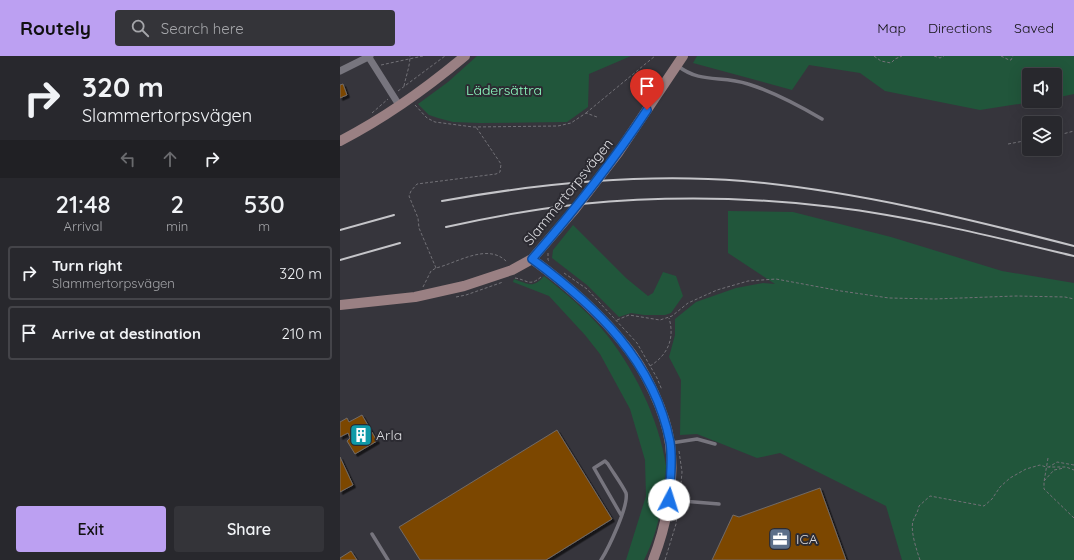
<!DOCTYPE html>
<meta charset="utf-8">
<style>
body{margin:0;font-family:Quicksand,sans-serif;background:#343439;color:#f1f3f6;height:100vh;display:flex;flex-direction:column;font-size:15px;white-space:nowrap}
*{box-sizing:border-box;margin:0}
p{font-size:13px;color:#a5a6aa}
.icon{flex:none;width:22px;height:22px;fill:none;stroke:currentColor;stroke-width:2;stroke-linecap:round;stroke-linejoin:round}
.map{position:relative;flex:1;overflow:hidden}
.side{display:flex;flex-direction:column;background:#28282d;width:340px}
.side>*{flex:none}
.hud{background:#28282d;color:#f1f3f6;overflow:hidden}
.tools{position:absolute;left:682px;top:12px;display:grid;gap:8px}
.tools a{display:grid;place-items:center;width:40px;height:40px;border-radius:4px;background:#28282d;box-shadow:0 4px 16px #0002,0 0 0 1px #444449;font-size:20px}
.pin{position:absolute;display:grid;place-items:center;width:34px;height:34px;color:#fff;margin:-41px -17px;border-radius:50% 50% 50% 0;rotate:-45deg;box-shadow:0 0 4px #0007}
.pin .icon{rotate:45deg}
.me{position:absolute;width:44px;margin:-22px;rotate:5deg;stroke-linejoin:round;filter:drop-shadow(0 0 3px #0008)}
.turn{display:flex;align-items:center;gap:14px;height:84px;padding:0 16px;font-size:18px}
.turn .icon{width:52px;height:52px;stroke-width:2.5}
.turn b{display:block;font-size:28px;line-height:34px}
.lanes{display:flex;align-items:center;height:38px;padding:0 16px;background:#0003;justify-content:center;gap:20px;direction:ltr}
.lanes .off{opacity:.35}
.eta{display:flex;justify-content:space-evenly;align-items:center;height:68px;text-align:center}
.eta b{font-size:24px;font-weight:600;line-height:28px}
.action{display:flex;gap:8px;margin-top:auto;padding:8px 16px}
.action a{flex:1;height:46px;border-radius:4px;background:#bca0f2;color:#111;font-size:16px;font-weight:600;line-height:46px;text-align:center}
.action a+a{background:#343439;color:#f1f3f6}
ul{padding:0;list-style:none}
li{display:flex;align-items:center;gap:12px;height:54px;margin:0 8px 6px;padding:0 8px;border:2px solid #444449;border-radius:4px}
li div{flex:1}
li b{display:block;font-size:15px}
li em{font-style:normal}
header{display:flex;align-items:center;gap:24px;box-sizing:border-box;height:56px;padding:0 20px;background:#bca0f2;color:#111}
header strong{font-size:19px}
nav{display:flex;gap:22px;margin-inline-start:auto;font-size:14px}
.search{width:280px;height:36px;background:#343439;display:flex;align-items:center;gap:10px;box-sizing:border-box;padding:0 14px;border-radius:4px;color:#a5a6aa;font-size:15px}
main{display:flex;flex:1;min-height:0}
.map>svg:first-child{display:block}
</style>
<header>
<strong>Routely</strong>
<div class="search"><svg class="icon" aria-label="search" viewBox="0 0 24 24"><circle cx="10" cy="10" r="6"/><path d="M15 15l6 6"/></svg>Search here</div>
<nav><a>Map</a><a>Directions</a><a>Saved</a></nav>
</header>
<main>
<section class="side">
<div class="hud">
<div class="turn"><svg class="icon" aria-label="right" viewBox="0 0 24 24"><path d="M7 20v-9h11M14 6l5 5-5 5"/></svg><div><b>320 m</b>Slammertorpsvägen</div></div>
<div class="lanes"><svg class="icon off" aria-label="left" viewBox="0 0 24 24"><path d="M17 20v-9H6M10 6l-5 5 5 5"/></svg><svg class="icon off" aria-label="ahead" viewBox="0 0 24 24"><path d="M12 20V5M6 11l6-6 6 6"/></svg><svg class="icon" aria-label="right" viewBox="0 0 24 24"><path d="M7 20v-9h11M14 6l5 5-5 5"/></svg></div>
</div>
<div class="eta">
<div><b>21:48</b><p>Arrival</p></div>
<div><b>2</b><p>min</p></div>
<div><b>530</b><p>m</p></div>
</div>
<ul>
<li><svg class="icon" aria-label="right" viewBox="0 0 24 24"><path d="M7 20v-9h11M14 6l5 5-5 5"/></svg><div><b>Turn right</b><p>Slammertorpsvägen</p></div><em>320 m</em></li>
<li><svg class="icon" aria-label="arrive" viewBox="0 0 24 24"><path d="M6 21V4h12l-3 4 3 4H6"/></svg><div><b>Arrive at destination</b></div><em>210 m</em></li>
</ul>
<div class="action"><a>Exit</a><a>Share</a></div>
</section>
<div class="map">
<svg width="734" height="504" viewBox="0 0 734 504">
<defs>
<filter id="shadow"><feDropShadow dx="2.5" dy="2.5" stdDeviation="0" flood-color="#0009"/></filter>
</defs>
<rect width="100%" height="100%" fill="#36353c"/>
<path fill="#21563b" d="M137,0h154l-42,18 -1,33 -21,15 -87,1 -27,-1 -15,-4 -9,-3 -11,-11 30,-22z
M357,0h377v38l-19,4v-23h-26v26h9l-58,9 -95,-19 -25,-18 -51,-8 -17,25 -99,-27z
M388,155l65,1 98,25 111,34 72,12v277h-172l-16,-54 -106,-53 -23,5 -60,-24 -17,1 1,-55 -12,-23 6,-22v-16l21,-17 40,-14 27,-5 12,1 -47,-31z
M233,169l53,53 22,18 5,-3 10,-21 13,4 7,20 -12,17 -6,2h-21l-13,-2 -12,4 -32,-32 -35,-27 1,-8z
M204,220c20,16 41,33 58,53 31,37 57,89 64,137 0,5 -1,12 -2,18 -2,26 -8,52 -20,76h-18l20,-64 -1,-36 -15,-51 -30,-55 -15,-19 -36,-39 -36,-14 1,-3c14,5 19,10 30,-3z"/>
<path fill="#7c4604" stroke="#726b65" filter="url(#shadow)" d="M3,28l4,11 -7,3v-13z
M22,359l15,26 -22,13 -8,-13 3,-3 -2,-5 -8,4v-15l7,-4 2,4z
M217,374l55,89 -66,41h-126l-21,-33z
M0,401l13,28 -13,7z
M480,432l26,72h-134l21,-45 6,2z
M11,495l6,9h-17v-2z"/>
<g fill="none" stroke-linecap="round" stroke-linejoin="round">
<path stroke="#727177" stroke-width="1" stroke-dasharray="3 2" stroke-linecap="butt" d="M534,0l7,5 10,2 4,-4 7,-3
M594,0l6,2 4,-2
M661,0l8,4h2l2,-4
M41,9l42,-9
M64,30c2,-10 6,-20 6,-30
M58,35l47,-35
M75,49l12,13 8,4 38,5 85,-1 13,-3 15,-10 11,4
M32,57l16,-14
M246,57l69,-57
M715,80l19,-5
M668,88l21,-4
M208,197v7l1,1
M96,212l-17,-40 -1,-10 -9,-22 2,-5 6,-7 79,-10 4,-2 1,-8 -25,-37
M224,217l23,16 50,54 20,35 5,12
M175,222c13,2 14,9 26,-1
M83,231l8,-16 5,-3c21,-5 52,-26 71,-6
M116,241l10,-2 37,-13
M277,264l12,-5 31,5 12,-4 16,-13 29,-13 31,-9 28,-2 65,12 48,7 45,1 82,-3 49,1 9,2
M310,310c18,-11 25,-28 19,-48
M339,395l3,21 -2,23
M708,402l-4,24v7l30,29
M734,409l-17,-3 -8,5h17l8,3
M704,425l10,-11 10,-2
M325,504l11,-36 2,-17
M580,504c-3,-9 -10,-29 -7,-39 2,-5 5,-9 6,-15l11,-10 54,10 8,-7 8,-12 10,-9 16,-9 14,-4 6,2h3"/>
<path stroke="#77757e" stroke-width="3.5" d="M338,10c23,18 43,9 70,18 26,8 50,21 74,35
M331,387l26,-4 18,5
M330,444l49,4
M32,478l16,26
M261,504c7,-11 28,-54 25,-67 -3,-7 -14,-22 -18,-29l-3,-3 -11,7 27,47"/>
<path stroke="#77757e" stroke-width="7" d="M28,0l31,49
M0,15l30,-15"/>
<path stroke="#9a8083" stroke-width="10" d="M0,85c43,-22 88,-54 125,-85
M192,203c34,25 67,53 93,86 20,24 41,68 45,99 5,38 -3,80 -17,116
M0,249l75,-8 49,-11 48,-16 20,-11 43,-50 43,-56 65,-97"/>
<path stroke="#c5c5c9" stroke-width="2" d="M102,145c99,-18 200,-28 301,-20 112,10 222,37 331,65
M106,171c45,-10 90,-18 135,-23 83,-8 169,-7 252,3 81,10 162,30 241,49
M0,174l54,-15
M0,204l60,-17"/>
</g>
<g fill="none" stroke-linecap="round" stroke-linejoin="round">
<g stroke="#114b97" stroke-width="10">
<path id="route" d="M307,54c-35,53 -74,102 -115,149 64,47 122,102 138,183 3,19 0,39 -1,58"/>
</g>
<use href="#route" stroke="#1a73e8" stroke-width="7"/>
</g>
<defs>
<g id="building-square" transform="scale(1.15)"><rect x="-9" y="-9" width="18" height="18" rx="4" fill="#0f9aa8" stroke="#2c2b32"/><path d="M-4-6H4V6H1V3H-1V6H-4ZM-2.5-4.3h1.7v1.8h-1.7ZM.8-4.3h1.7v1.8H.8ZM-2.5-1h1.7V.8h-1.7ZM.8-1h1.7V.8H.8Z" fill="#fff"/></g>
<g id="office-square" transform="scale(1.15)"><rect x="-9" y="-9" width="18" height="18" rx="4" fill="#5c6f8a" stroke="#2c2b32"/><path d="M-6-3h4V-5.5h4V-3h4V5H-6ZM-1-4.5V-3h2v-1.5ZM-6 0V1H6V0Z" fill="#fff"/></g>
</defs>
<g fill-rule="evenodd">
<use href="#building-square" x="21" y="379"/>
<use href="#office-square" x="440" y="483"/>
</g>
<g text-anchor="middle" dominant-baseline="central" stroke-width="4" stroke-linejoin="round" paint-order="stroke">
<g font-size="14" fill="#8efcc0" stroke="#2c2b32">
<text x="164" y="34">Lädersättra</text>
</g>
<g font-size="14" fill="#dcdce0" stroke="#2c2b32">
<text transform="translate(228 136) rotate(-51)">Slammertorpsvägen</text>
</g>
<g font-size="14" fill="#dcdce0" stroke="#2c2b32" text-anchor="start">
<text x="36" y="379">Arla</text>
<text x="456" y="483">ICA</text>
</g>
</g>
</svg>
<div class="tools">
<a><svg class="icon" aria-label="sound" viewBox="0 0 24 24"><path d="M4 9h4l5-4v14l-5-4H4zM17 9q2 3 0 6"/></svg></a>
<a><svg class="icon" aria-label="layers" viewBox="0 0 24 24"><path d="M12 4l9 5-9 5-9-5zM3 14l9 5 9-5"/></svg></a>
</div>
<div class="pin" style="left:307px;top:54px;background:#d93025"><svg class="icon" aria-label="arrive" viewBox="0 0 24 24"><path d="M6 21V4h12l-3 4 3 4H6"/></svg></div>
<svg class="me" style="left:329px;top:444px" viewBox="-20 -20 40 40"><circle r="19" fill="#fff"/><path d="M0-13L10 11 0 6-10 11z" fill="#1a73e8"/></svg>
</div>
</main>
